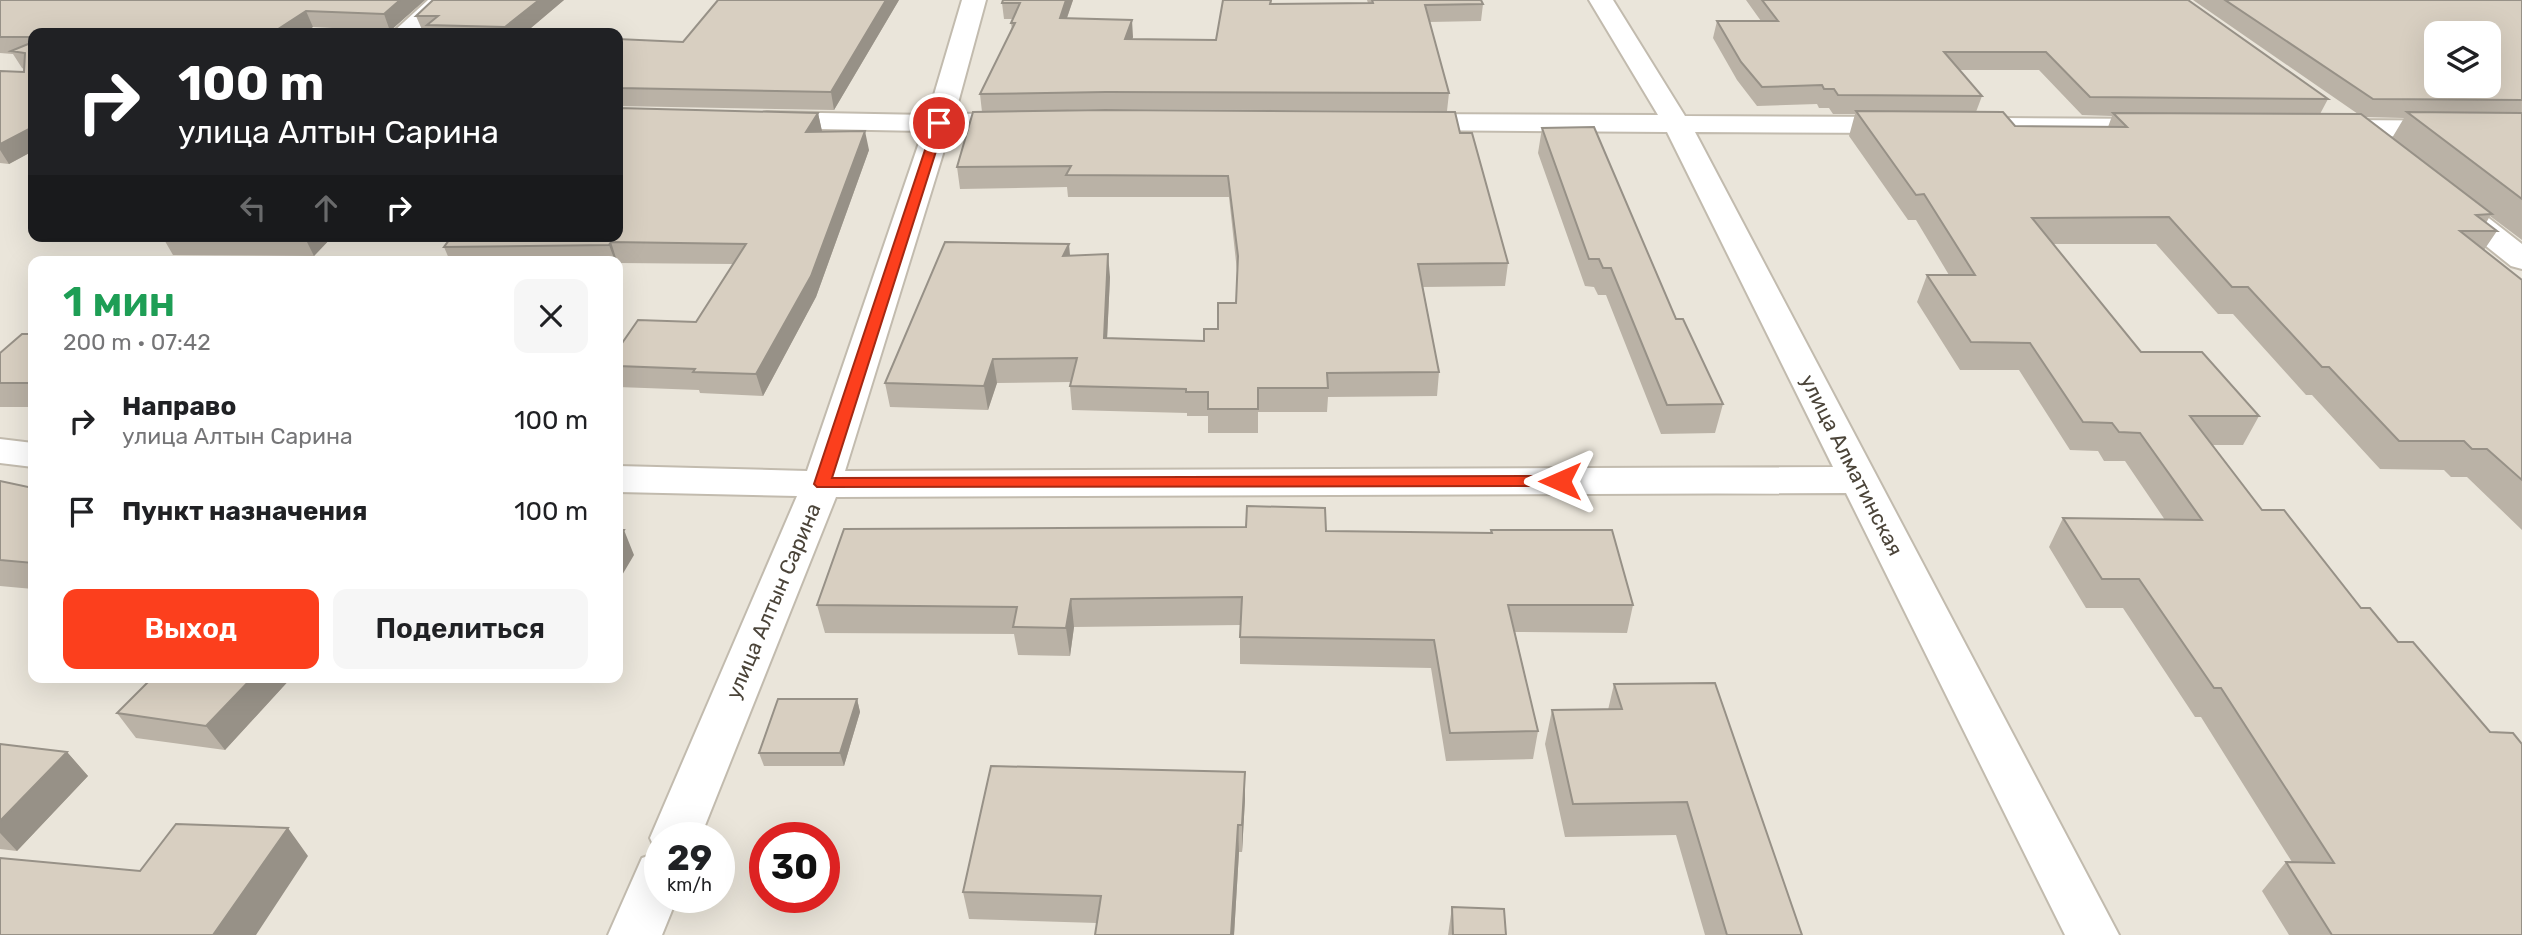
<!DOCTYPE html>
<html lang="ru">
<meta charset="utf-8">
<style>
body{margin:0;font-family:Rubik,sans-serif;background:#f6f6f6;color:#202124;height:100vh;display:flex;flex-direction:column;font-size:26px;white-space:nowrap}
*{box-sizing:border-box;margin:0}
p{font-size:23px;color:#757577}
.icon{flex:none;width:38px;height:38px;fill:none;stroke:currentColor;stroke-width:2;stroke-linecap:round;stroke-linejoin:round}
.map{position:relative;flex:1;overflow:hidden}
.panel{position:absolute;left:28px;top:256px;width:595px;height:427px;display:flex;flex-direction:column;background:#fff;border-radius:14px;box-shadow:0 7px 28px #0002}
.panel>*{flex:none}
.hud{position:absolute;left:28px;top:28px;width:595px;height:214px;border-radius:14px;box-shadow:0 7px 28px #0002;background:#202124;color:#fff;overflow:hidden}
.tools{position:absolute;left:2424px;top:21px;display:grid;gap:14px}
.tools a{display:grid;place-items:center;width:77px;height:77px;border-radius:14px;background:#fff;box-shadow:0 7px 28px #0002;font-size:35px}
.speed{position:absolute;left:644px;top:822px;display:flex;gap:14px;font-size:35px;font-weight:700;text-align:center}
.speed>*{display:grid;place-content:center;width:91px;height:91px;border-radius:50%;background:#fff;box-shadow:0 7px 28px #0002;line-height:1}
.speed small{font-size:18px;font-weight:400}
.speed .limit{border:10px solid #d22;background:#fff;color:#111}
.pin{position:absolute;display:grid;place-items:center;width:60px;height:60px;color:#fff;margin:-30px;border:4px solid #fff;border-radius:50%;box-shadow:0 2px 7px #0007}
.me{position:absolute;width:77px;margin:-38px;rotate:270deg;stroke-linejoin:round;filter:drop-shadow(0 0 5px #0008)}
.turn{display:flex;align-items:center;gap:24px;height:147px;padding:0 35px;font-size:32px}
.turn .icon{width:91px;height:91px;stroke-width:2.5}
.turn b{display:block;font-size:49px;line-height:60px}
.lanes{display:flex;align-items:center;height:66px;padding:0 35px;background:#0003;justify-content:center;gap:35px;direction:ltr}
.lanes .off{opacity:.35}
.round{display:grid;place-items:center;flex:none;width:74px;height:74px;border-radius:14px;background:#f6f6f6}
.head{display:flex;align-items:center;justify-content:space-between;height:119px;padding:0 35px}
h1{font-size:42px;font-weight:600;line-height:52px;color:#1e9e55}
.button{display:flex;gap:14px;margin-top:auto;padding:14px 35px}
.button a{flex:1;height:80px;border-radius:14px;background:#fc3f1d;color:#fff;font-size:28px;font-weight:600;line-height:80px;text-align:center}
.button a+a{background:#f6f6f6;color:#202124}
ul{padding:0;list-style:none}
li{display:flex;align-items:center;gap:21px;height:91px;padding:0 35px}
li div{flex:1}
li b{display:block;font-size:26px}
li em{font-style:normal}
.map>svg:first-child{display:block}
</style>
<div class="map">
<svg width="2522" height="935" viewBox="0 0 2522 935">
<rect width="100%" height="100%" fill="#f6f3ec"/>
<path fill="#eae5da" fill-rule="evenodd" d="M0,0h2522v935h-2522zM33,33h585v203h-585zM2436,33h52v53h-52zM33,261h585v416h-585zM660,838h59v60h-59zM765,838h59v60h-59z"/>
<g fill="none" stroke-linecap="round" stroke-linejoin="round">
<g stroke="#c2bbae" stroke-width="4">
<path id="minor" d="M428,0h26l-36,33h-26z
M962,0h24l-31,114 67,-1 10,2 4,6 -4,6 -10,2 -72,2 -105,340 988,-4 -166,-335 -263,-2 -10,-2 -4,-6 4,-6 10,-2 254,1 -69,-115h24l72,116 219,1 10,2 4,6 -4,6 -10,2 -209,-1 424,803h-54l-219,-442 -1010,4 -136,341h-40v60h17l-15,37h-54l34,-77 15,-5 -7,-15 147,-342 -179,-4v-26l189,5 116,-340 -156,-3 -10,-2 -4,-6 4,-6 10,-2 161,3z
M2002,118l157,1 10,2 4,6 -4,6 -10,2 -157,-1 -10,-2 -4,-6 4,-6z
M2328,120l194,1v16l-194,-1 -10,-2 -4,-6 4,-6z
M2452,195l11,3 59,46v25l-11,-3 -70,-56 -4,-6 4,-6z
M0,439l33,4v24l-33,-4z"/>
</g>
<use href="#minor" fill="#fff" fill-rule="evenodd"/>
</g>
<path fill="#bab2a6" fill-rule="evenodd" d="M0,0h425l-35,31 -77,-4 -280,6v118l-24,13 -9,-1v-92l24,1v-3l-2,-1 -9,-14 -13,-1z
M433,0h131l-39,33h-94l-8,-1 -7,-16z
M899,0l-65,110 -216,-4v-67l65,3z
M1003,0h70l-6,18 66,19 -1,2 84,1 7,-40h49l-1,4 97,-1 -1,-3h114l2,4 -2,17 -52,1 20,71 -2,18 -340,-2 -125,3 -2,-18 32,-64 -1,-7 1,-4h-8l-2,-16z
M1746,0h442l140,99 -8,15h38l-165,-114h329v240l-32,-24 -4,7 11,8 -13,19 38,30v250l-55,-53h-16l-7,-7 -64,-1 -68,-74h-6l-73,-81h-15l-62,-70h-103l88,108 118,64 -16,29h-31l310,490h-233l-27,-44 24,-29h6l-91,-145h-6l-72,-109h-37l-37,-61 14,-29 102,2 -40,-59h-21l-6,-10 -28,-1 -51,-80h-59l-43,-68 10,-27h22l-33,-55h-8l-59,-84 6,-22h-22l-4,-6h-10l-2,-4 -60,2 -20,-26 -24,-42 4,-17h44zM1959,70h80l43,45 30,1 -4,11 -93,-1 -39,-14 6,-16zM2365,117l39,1 -12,20z
M818,113l4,19 47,18 -53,147 -53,99 -63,-3 -1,-3 -81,-3v-21l78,-44 37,-58 -115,-1v-2h-168l-6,-14z
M1542,128l134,191 47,85 -8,29 -54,1 -55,-139h-8l-4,-8 -9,-1 -47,-133z
M1460,133l48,130 -3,23 -82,1 16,85 -2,24 -109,1 -1,15h-69v21h-50v-17h-21v-3l-115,-3 -2,-24 1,-4 -74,1 -9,27 -98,-3 -5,-24 185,-127 40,21 -3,61 97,3 14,-12 18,-26 1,-32 -8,-74h-161l-1,-10 -107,2 -3,-22z
M162,236h171l-19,20 -141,-1z
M33,334v73h-33v-54z
M0,481l33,7v101l-33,-3z
M1491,530l142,75 -6,28 -112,-1 23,99 -5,28 -87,2 -15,-93 -191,-4v-39l-166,2 -4,29 -52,-1 -4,-21 -189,-1 -8,-28 509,-74 164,2z
M292,677l-67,73 -89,-12 -19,-25z
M1614,684l188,251h-97l-29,-100 -111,2 -20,-93 7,-34h56z
M857,699l3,13 -16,54h-80l-5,-13z
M0,744l67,8 21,24 -71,75 -17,-2z
M1245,772v27l-3,53h-3l-5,83h-139l2,-12 -128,-4 -6,-27z
M1452,907l54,28h-58z"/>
<path fill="#979187" d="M400,0h25l-35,31 -6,-17z
M539,0h25l-39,33h-18l-2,-6z
M886,0h13l-65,110 -3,-18z
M1066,0h7l-12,35 -1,-17z
M306,11l7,16 -8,6h-33z
M1132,20l1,17 -6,19 -2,-17z
M818,113l4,18 -12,20 -4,-19z
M33,127v24l-24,13 -9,-14v-6z
M865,131l4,19 -53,147 -53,99 -7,-22z
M304,236h29l-19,20z
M611,242l6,19h-2l-6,-16z
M1069,244l2,22 -8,-10z
M1108,254l2,23 -4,84 -2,-23z
M993,359l4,24 -9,27 -4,-24z
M624,530l10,25 -16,27v-41z
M1071,599l3,28 -4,29 -4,-28z
M253,677h39l-67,73 -19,-24z
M857,699l3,13 -16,54 -4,-13z
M67,752l21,24 -71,75 -17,-18v-12z
M1245,772v27l-3,53v-27z
M1238,825l1,27 -5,83h-3z
M288,828l20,28 -52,79h-43z"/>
<path fill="#d8cfc1" stroke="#979187" stroke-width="2" fill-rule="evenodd" d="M0,0h400l-16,14 -78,-3 -34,22h-239v4h-33z
M433,0h106l-34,27 -78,-2 11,-9h-22z
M718,0h168l-55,92 -213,-4v-49l65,3z
M1003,0h63l-6,18 72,2 -7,19 91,1 7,-40h48l-1,4 103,-1 -1,-3h109l2,4 -58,1 24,88 -343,-1 -126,2 35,-71h-4l9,-20h-18z
M1762,0h426l140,99 -238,-2 -44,-45h-102l38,44 -144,-1 -4,-6h-10l-2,-4 -60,2 -21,-25 -24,-41h61z
M2225,0h297v100l-149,-1zM2436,33h52v53h-52z
M33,42v85l-33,17v-73l24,1 1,-19 -14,-2z
M618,108l200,5 -12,19 59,-1 -54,145 -55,98 -63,-2 2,-3 -77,-3v-17l20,-29 58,2 50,-78 -135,-2 -2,3 -165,2 8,-11h166z
M1105,110l350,2 5,21h12l36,130 -90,1 21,108 -112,1 1,15h-70v21h-50v-17h-22v-3l-116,-3 7,-28 -84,1 -9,27 -99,-3 60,-141 124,2 -6,12 45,-2 -4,84 100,3v-12h14v-26h18l2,-47 -10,-80 -162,-1 5,-9 -114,1 16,-55z
M1856,111l147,1 12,14 112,1 -14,-14 248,1 131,100 -16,1 21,16h-37l62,49v200l-35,-31h-15l-8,-8h-65l-70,-74h-7l-74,-80h-16l-63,-70 -137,1 109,134h61l57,64h-69l72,94h22l77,98h9l28,34h15l77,90 23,1 9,11v191h-190l-46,-73 48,1 -113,-175h-7l-75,-109h-37l-39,-61 139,2 -62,-87 -21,-1 -7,-9 -29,-1 -53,-79 -59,-1 -44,-67h48l-51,-81 -8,1z
M2407,112l115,1v86z
M1594,127l82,192h7l40,85 -56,1 -56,-137h-8l-4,-9h-10l-47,-131z
M22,334h11v46l-3,3h-30v-30z
M0,481l33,7v75l-33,-3z
M1247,506l78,2 1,23 166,2 -1,-3h121l21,75h-125l30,126 -88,2 -16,-93 -194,-3 2,-40 -171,2 -5,29 -53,-1 4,-20 -200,-2 27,-76 402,-2z
M618,530h6l-6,11z
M153,677h100l-47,49 -89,-13z
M1715,683l87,252h-75l-40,-133 -114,2 -21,-94 70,-1 -8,-25z
M778,699h79l-17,54h-81z
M0,744l67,8 -67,69z
M991,766l254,6 -3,53h-4l-7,110h-136l6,-39 -138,-4z
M176,824l112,4 -75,107h-213v-77l140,13z
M1452,907l52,2 2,26h-53z"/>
<path fill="#fc3f1d" stroke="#a42913" stroke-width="2" d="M939,120l6,3 -113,355 728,-2 8,5 -8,5 -743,1 -3,-3 120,-361z"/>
<g text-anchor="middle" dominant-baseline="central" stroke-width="5" stroke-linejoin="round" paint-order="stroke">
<g font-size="21" fill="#4b4439" stroke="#fff">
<text transform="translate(1852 465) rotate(63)">улица Алматинская</text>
<text transform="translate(773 601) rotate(-67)">улица Алтын Сарина</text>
</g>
</g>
</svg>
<div class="tools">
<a><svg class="icon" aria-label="layers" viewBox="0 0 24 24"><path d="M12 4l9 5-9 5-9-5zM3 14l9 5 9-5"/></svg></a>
</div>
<div class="speed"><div>29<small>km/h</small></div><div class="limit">30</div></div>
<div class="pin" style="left:939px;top:123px;background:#d93025"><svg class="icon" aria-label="arrive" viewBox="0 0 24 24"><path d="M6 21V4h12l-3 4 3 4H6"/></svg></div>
<svg class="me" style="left:1560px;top:481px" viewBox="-20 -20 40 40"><path d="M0-17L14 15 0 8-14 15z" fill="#fc3f1d" stroke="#fff" stroke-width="4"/></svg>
<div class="hud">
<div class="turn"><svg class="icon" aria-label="right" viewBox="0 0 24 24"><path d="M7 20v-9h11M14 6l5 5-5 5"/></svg><div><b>100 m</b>улица Алтын Сарина</div></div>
<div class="lanes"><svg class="icon off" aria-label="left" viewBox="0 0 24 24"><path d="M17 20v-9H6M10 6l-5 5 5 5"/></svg><svg class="icon off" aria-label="ahead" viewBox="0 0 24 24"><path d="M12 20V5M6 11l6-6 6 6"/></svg><svg class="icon" aria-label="right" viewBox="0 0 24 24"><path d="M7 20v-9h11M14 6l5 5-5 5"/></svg></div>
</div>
<section class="panel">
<div class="head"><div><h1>1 мин</h1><p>200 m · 07:42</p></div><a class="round"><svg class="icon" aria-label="close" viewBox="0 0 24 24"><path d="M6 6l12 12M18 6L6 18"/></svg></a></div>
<ul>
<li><svg class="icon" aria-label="right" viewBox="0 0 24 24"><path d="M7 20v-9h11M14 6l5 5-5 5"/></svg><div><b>Направо</b><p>улица Алтын Сарина</p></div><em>100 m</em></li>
<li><svg class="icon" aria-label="arrive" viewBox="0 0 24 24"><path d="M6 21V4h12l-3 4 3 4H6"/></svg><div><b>Пункт назначения</b></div><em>100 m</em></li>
</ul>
<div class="button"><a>Выход</a><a>Поделиться</a></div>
</section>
</div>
